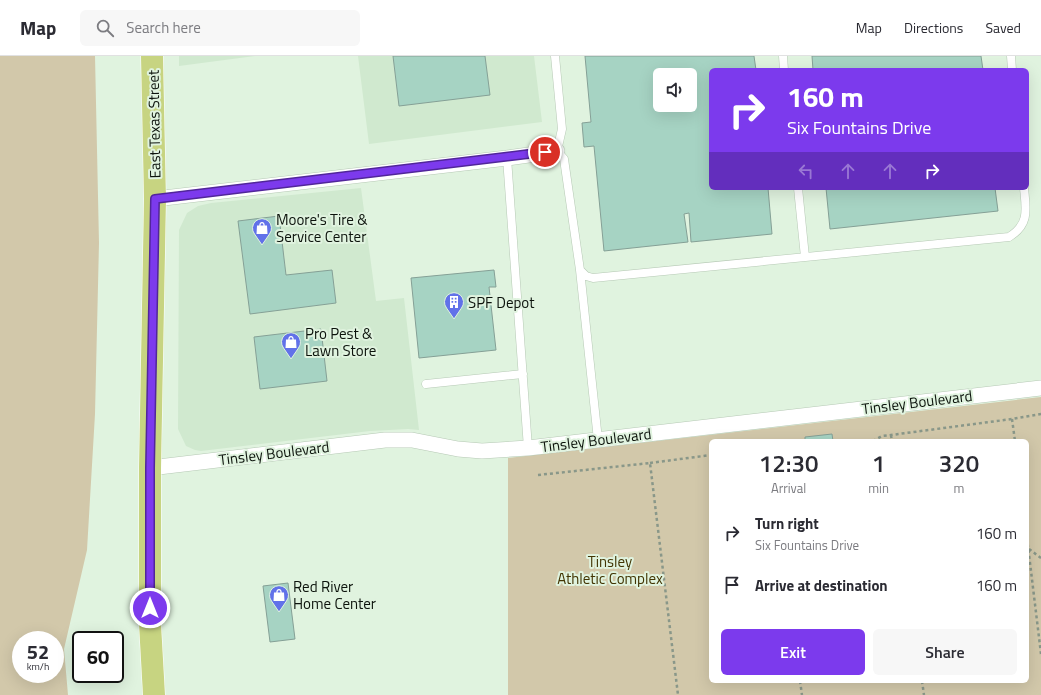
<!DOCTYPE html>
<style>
body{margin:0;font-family:"Titillium Web",sans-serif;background:#f7f7f7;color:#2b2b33;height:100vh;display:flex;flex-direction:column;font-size:15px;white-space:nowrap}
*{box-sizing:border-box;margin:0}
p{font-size:13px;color:#7c7c81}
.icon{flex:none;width:22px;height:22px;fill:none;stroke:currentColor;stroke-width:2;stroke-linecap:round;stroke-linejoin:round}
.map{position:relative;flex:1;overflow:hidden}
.sheet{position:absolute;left:709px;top:383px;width:320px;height:244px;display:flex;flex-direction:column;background:#fff;border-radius:6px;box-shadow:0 4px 16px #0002}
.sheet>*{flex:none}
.hud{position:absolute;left:709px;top:12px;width:320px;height:122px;border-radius:6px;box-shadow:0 4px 16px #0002;background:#7c3aed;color:#fff;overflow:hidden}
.fabs{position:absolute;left:653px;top:12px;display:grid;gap:8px}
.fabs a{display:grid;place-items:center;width:44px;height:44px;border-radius:6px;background:#fff;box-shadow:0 4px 16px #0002;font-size:20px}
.speed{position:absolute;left:12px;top:575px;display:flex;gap:8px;font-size:20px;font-weight:700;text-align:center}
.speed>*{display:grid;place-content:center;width:52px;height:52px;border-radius:50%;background:#fff;box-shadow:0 4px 16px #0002;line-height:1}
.speed small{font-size:10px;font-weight:400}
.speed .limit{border:2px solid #111;border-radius:6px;background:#fff;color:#111}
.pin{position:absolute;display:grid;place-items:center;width:34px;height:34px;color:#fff;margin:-17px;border:2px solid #fff;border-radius:50%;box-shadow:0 1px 4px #0007}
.me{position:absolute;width:44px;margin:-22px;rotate:0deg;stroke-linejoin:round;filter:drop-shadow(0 0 3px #0008)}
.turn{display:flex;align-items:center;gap:14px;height:84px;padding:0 12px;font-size:18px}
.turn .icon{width:52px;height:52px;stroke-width:2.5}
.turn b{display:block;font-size:28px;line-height:34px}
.lanes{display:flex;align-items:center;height:38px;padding:0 12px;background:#0003;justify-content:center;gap:20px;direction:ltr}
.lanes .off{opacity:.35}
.eta{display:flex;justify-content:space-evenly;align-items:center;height:68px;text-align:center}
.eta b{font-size:24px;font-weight:600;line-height:28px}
.button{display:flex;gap:8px;margin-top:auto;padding:8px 12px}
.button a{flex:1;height:46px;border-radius:6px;background:#7c3aed;color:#fff;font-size:16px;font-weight:600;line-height:46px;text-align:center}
.button a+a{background:#f7f7f7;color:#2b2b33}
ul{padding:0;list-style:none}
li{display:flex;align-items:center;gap:12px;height:52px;padding:0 12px}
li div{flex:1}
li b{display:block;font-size:15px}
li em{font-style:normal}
header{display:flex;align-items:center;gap:24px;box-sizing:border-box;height:56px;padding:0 20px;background:#fff;border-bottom:1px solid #e1e1e2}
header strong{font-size:19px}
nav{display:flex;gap:22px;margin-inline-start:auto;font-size:14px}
.search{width:280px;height:36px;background:#f7f7f7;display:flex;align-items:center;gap:10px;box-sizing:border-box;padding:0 14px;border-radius:6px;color:#7c7c81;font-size:15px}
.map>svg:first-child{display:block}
</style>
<header>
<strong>Map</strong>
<div class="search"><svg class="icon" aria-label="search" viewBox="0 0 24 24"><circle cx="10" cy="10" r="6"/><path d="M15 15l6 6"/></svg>Search here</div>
<nav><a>Map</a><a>Directions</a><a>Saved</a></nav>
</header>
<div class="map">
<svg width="1041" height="639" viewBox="0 0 1041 639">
<rect width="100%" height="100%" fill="#e0f3df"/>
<path fill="#d0e9cf" d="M179,0h76l-76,10z
M358,0h176l8,66 -173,22z
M361,132l15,113 28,-3 15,132 -11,-1 -38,2 -169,20 -6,-1 -9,-4 -8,-17 1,-199 8,-17 11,-7 13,-3z"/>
<path fill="#d2c8aa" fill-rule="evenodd" d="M0,0h95l4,187 -4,171 -8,136 -23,99 4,46h-68zM21,584h34v34h-34z
M1041,341v298h-533v-237zM711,385h316v240h-316z"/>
<path fill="#a6d3c3" stroke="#85a096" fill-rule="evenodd" d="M393,0h92l5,39 -91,11z
M585,0h169l2,14h-45v118h57l4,46 -81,8 -2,-29 -5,1 4,28 -84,9 -10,-105 -10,1 -2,-24 9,-1zM660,19h30v30h-30z
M812,0h169l2,14h-170z
M826,132h169l3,23 -168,18z
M279,160l7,59 46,-5 4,33 -86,11 -12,-93z
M494,214l2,17h-7l7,63 -77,8 -8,-80z
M321,273l6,52 -67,8 -6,-52z
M832,378l1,7h-28v-4z
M288,527l7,56 -25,3 -7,-56z"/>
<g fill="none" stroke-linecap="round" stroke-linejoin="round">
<g stroke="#b6c9b5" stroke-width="9">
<path id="service" d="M555,0l7,73 -5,22 7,8 16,111 6,6 7,2 416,-41c21,-13 17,-28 15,-49
M783,0l1,14
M1011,0l1,14
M507,102l21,290
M798,132l7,69
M580,214l18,170
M426,328l97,-10"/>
</g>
<g stroke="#b6c9b5" stroke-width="16">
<path id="minor" d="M155,143l352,-41 50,-7
M150,412l235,-28h27l46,9 24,2 46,-3 513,-60"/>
</g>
<g stroke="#fff" stroke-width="23">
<path id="primary" d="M152,0l3,143 -5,269v156l4,71"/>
</g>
<path stroke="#899789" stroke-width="2.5" stroke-dasharray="3 3" stroke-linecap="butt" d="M1012,363l3,22
M891,379l1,6
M873,385l9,-5 9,-1 121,-16 29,-5
M650,407l61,-8
M538,419l112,-12 28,232
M1027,482l14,116
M1029,493l12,9
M800,625l2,14
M922,625l2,14"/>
<use href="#service" stroke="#fff" stroke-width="8"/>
<use href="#minor" stroke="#fff" stroke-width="15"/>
<use href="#primary" stroke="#c7d481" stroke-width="22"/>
</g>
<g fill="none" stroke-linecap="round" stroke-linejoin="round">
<g stroke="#51269a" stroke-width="10">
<path id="route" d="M150,552v-140l5,-269 390,-47"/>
</g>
<use href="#route" stroke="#7c3aed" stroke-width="7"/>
</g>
<defs>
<g id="shop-pin" transform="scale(1)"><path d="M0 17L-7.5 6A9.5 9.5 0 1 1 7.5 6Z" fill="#6171e9" stroke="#e0f3df"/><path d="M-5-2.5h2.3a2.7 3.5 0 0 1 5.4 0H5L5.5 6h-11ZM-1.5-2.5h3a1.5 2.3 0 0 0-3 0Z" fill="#fff"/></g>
<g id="building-pin" transform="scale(1)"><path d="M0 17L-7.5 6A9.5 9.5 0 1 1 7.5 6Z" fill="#6171e9" stroke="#e0f3df"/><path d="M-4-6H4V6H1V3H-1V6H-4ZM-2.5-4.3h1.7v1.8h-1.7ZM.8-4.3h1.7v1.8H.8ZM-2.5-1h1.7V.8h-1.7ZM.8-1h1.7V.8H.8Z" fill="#fff"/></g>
</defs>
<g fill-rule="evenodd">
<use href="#shop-pin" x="262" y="172"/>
<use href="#building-pin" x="454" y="246"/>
<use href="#shop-pin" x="291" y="286"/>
<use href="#shop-pin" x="279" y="539"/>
</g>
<g text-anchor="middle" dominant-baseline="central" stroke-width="4" stroke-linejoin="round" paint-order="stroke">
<g font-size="15" fill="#0c130c" stroke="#e0f3df">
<text transform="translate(154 68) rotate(-91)">East Texas Street</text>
<text transform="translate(917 346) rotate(-7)">Tinsley Boulevard</text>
<text transform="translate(596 384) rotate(-7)">Tinsley Boulevard</text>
<text transform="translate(274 397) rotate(-7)">Tinsley Boulevard</text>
</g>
<g font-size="15" fill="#0c130c" stroke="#e0f3df" text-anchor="start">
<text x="276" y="163">Moore's Tire &amp;<tspan x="276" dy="17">Service Center</tspan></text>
<text x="468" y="246">SPF Depot</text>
<text x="305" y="277">Pro Pest &amp;<tspan x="305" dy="17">Lawn Store</tspan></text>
<text x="293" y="530">Red River<tspan x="293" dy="17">Home Center</tspan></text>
</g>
<g font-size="15" fill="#413402" stroke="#e0f3df">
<text x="610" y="505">Tinsley<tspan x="610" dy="17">Athletic Complex</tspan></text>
</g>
</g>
</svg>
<div class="fabs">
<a><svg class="icon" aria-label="sound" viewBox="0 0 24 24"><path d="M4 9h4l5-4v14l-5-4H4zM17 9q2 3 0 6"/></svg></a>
</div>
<div class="speed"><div>52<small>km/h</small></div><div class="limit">60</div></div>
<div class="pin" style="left:545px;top:96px;background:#d93025"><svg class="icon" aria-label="arrive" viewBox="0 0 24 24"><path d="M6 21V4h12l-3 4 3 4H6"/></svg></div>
<svg class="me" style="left:150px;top:552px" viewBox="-20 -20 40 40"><circle r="17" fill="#7c3aed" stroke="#fff" stroke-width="3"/><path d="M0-11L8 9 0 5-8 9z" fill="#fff"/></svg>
<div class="hud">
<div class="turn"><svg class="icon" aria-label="right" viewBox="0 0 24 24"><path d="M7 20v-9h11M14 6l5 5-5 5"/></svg><div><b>160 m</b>Six Fountains Drive</div></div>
<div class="lanes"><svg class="icon off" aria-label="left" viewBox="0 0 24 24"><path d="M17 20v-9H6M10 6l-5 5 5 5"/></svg><svg class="icon off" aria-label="ahead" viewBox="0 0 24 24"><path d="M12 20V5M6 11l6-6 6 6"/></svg><svg class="icon off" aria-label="ahead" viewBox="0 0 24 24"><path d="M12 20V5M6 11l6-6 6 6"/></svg><svg class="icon" aria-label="right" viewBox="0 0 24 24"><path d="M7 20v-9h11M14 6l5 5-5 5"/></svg></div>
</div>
<section class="sheet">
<div class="eta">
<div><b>12:30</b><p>Arrival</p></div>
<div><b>1</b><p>min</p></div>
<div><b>320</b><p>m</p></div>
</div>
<ul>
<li><svg class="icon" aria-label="right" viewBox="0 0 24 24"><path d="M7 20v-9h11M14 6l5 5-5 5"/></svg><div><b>Turn right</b><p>Six Fountains Drive</p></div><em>160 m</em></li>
<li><svg class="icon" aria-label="arrive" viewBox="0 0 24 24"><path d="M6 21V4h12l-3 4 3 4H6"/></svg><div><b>Arrive at destination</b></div><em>160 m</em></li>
</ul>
<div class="button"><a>Exit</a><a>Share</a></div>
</section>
</div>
